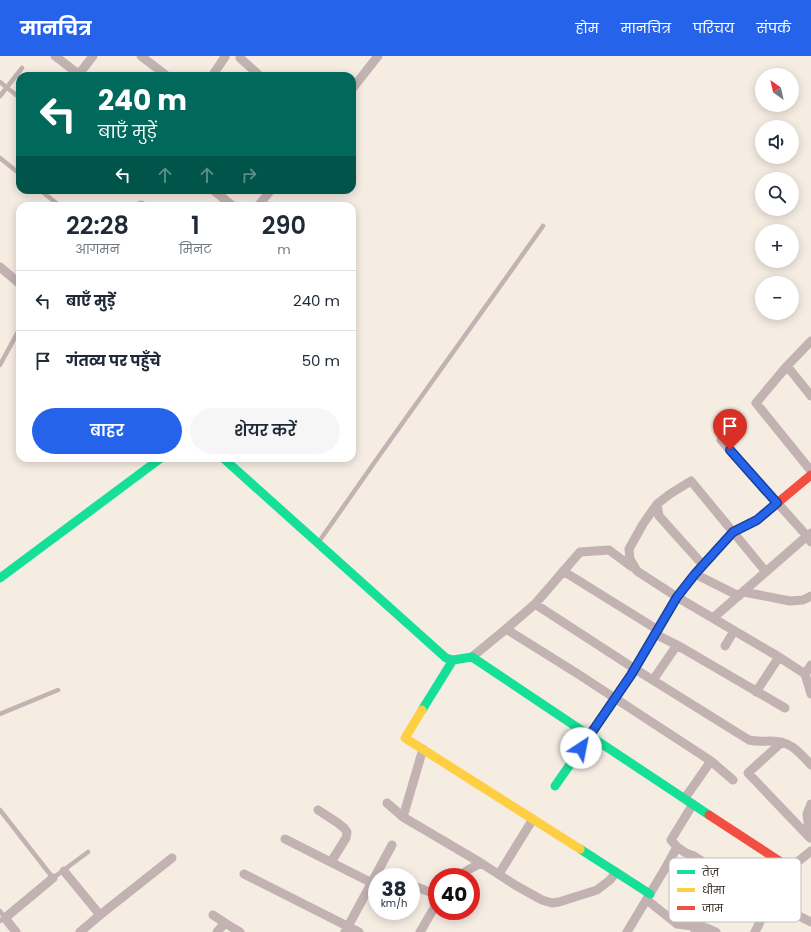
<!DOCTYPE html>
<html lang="hi">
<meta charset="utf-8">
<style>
body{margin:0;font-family:Poppins,"Noto Sans Devanagari",sans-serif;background:#f6f6f7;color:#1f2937;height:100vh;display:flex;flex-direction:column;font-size:15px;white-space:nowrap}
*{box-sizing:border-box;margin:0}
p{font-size:13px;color:#747a83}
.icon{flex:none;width:22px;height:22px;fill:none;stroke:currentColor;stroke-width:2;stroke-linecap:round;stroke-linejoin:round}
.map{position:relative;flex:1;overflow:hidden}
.details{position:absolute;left:16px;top:146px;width:340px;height:260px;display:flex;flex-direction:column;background:#fff;border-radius:12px;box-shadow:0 2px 10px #0003}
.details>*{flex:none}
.top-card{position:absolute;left:16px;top:16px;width:340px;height:122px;border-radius:12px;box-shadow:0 2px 10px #0003;background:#00695c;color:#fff;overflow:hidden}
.needle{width:26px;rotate:326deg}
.tools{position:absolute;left:755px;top:12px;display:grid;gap:8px}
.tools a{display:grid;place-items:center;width:44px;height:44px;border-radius:50%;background:#fff;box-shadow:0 2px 10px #0003;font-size:20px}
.speed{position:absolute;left:368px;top:812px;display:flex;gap:8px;font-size:20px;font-weight:700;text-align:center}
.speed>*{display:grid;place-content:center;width:52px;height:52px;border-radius:50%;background:#fff;box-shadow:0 2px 10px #0003;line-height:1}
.speed small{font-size:10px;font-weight:400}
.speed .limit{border:6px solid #d22;background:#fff;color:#111}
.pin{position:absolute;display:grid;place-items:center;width:34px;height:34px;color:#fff;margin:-41px -17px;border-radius:50% 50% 50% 0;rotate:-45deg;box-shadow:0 0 4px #0007}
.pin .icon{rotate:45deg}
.me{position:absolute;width:44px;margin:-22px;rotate:34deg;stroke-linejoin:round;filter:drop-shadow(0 0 3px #0008)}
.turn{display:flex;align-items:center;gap:14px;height:84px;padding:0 16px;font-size:18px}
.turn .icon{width:52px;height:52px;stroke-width:2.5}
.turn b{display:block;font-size:28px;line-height:34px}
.lanes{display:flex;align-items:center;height:38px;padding:0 16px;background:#0003;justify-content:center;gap:20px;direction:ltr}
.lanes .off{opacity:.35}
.eta{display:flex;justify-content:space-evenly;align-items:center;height:68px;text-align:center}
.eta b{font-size:24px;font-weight:600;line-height:28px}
.action{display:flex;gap:8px;margin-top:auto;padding:8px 16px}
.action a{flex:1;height:46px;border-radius:24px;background:#2563eb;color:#fff;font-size:16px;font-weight:600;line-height:46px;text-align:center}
.action a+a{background:#f6f6f7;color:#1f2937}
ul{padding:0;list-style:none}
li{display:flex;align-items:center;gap:12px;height:60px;padding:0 16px;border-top:1px solid #e0e1e3}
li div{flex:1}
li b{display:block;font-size:15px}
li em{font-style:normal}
header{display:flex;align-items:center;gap:24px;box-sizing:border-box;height:56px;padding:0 20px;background:#2563eb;color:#fff}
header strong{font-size:19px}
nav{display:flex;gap:22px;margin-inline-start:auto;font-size:14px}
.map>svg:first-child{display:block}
</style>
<header>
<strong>मानचित्र</strong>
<nav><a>होम</a><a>मानचित्र</a><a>परिचय</a><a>संपर्क</a></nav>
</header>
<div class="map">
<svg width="811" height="876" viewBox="0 0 811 876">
<rect width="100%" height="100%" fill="#f5ece2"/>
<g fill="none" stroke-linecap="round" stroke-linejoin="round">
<path stroke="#c2b2b2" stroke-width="4.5" d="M0,26l20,16
M0,40l22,-28
M0,102l20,16
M40,134l20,16
M0,309l20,-37
M318,487l61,-87 164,-230
M0,658l58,-24
M0,754l53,68 35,-26
M0,855l5,7 -5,3"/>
<path stroke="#c2b2b2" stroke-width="9" d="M55,0l26,20
M141,0l26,20
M240,2l20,18
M79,18l14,-18
M212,20l13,-19 -1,-1
M352,33l26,-33
M213,134l20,16
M141,149v1
M258,150l13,-16
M0,211l20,17
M811,285l-24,25 -31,37 55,68
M787,310l24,30
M721,384l86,96 4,-3
M657,448l-14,20 -14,25 1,10 7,12 40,26 102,60 -23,35
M703,509l-44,-49 -2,-12 13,-10 21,-13 75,91
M563,515l95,59
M695,518l44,22
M744,536l46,9 13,-1 8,-4
M535,548l100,65 114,71c9,2 13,1 22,1 20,0 28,11 40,24
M713,562l94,-82 4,6
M506,573l29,-25 45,-52 29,-2 23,17
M677,589l108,63
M725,590l9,-15
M472,601l34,-28 72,45 133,87 -26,37
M779,601l26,17 6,20
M805,618l6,-9
M653,624l24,-35 -22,-11
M782,686l-34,31 61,64
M711,705l22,19
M387,747l16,14 78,46 34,22 27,15 10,3 7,-1 38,-12 13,-10 6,-8
M318,754l20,13 6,5 3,4 -1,6 -15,24
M403,761l20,-68
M810,782l-3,-24 4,-10
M285,783l87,44 5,-1
M677,791l9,6 8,3 34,22 42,24 41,20
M64,815l36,44 -20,17
M244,818l115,58
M499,818l34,-55
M458,821l10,-7 13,-7
M411,829l19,7 7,4
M647,844l30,24 30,4 9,4
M100,859l72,-57
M213,859l12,8 15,9
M695,875l33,-53
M16,876l-11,-14 48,-40
M217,876l8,-9
M345,876l47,-87
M420,876l17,-29
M627,876l39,-65 11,-20 -6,-7 22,-36
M755,876l29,-59 27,-22"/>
<path stroke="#16e098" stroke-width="9" d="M223,402l223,200 7,2
M0,522l161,-120
M422,654l31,-50 19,-3 118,79 -35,50
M709,759l-119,-79 41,-61 46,-78 26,-32 22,-24
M580,793l70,45"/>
<path stroke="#ffcf43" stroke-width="9" d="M422,654l-17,28 175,111"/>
<path stroke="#f24e42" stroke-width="9" d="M725,485l8,-9 24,-12 54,-45
M709,759l81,53"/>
</g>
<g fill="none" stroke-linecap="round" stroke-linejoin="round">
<g stroke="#184099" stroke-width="10">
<path id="route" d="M581,692l50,-73 46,-78 18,-23 38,-42 24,-12 20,-17 -47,-53"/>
</g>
<use href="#route" stroke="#2563eb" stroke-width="7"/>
</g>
<rect x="669" y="802" width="132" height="64" rx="6" fill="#fff" stroke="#c2c0bd" stroke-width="1"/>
<rect x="677" y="814" width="18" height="4" fill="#16e098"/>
<rect x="677" y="832" width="18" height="4" fill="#ffcf43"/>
<rect x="677" y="850" width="18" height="4" fill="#f24e42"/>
<g font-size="11" fill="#342d24">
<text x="702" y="820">तेज़</text>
<text x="702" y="838">धीमा</text>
<text x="702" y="856">जाम</text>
</g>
</svg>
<div class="tools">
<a><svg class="needle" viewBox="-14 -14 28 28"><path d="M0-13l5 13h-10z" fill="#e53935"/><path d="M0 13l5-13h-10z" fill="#747a83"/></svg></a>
<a><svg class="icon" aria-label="sound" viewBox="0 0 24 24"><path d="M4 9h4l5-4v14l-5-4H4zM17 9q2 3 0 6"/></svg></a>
<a><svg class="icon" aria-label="search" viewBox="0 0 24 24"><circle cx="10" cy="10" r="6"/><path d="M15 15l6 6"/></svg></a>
<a>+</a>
<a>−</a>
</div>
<div class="speed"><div>38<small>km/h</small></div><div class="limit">40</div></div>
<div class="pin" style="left:730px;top:394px;background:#d93025"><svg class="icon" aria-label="arrive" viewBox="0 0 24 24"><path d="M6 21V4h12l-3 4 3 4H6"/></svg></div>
<svg class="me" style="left:581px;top:692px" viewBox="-20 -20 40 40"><circle r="19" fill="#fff"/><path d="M0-13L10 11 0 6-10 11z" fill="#2563eb"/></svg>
<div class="top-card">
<div class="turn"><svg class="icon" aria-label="left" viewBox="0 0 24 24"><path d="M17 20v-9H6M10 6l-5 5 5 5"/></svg><div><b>240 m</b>बाएँ मुड़ें</div></div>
<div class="lanes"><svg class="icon" aria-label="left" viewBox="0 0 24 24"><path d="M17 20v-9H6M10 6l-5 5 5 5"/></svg><svg class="icon off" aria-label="ahead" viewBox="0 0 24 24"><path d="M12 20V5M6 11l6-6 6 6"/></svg><svg class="icon off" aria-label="ahead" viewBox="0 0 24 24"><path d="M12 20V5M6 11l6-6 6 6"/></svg><svg class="icon off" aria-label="right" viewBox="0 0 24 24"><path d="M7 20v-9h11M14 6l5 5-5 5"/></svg></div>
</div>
<section class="details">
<div class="eta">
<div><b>22:28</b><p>आगमन</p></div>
<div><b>1</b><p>मिनट</p></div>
<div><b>290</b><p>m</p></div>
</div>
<ul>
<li><svg class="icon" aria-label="left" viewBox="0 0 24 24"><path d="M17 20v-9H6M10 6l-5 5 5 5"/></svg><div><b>बाएँ मुड़ें</b></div><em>240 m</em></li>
<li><svg class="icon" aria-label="arrive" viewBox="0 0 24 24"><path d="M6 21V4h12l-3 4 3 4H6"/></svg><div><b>गंतव्य पर पहुँचे</b></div><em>50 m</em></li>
</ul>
<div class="action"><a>बाहर</a><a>शेयर करें</a></div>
</section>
</div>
